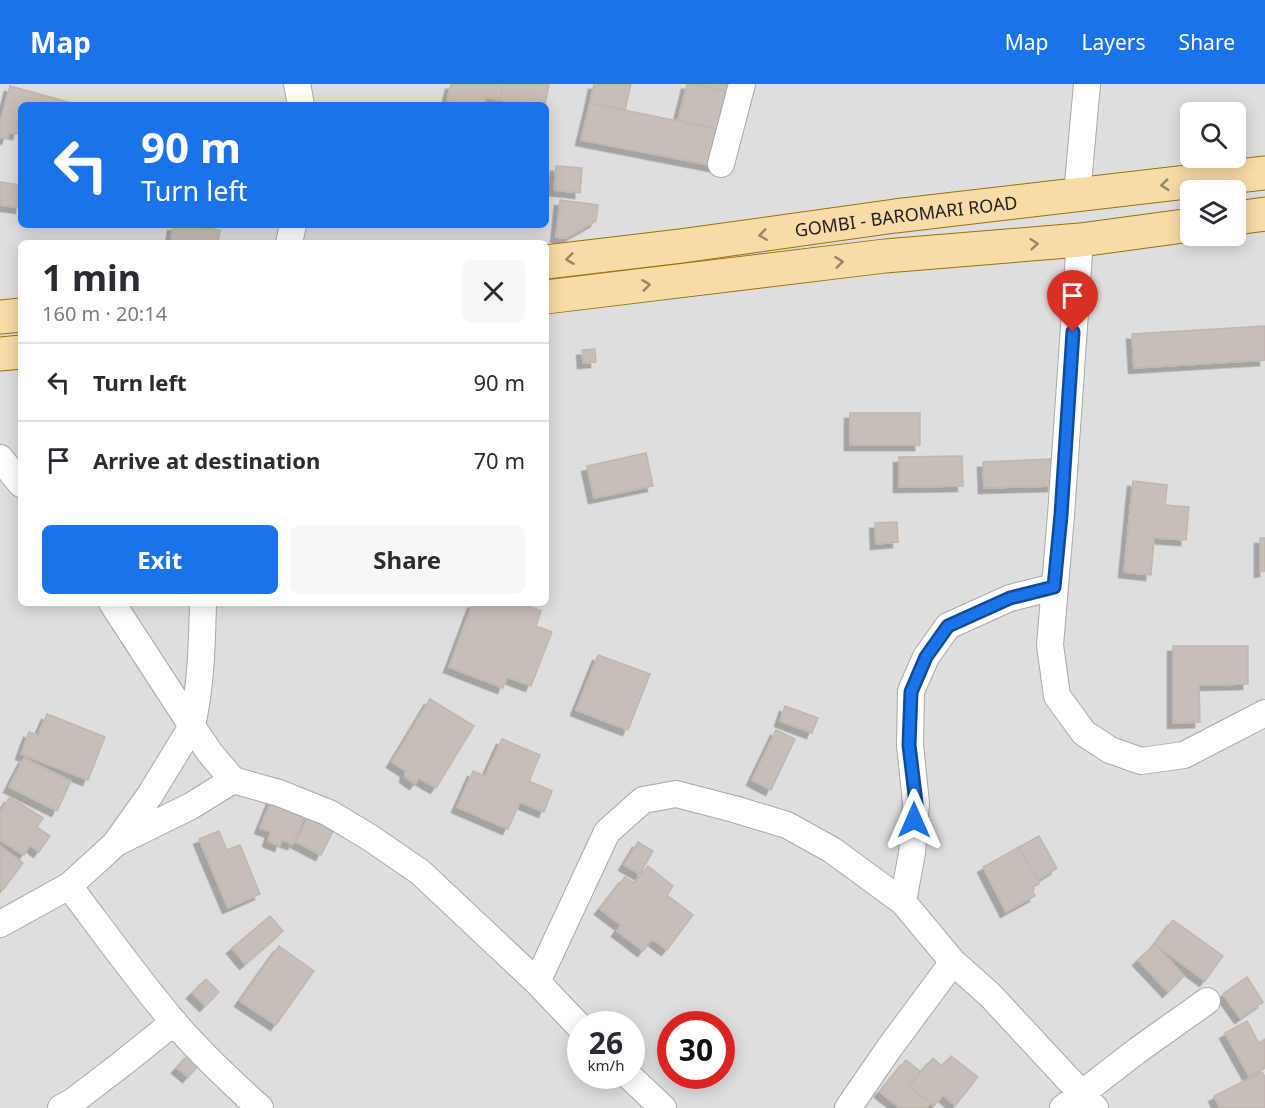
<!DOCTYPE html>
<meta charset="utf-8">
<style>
body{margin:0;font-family:"Noto Sans",sans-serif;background:#f7f7f7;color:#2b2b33;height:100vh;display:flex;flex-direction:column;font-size:22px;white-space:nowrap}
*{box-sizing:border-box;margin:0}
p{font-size:20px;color:#7c7c81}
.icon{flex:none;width:33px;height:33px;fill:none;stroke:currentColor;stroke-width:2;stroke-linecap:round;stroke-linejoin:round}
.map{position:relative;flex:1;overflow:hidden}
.details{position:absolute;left:18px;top:156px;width:531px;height:366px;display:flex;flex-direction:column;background:#fff;border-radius:9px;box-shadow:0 3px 15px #0003}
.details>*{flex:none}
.banner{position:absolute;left:18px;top:18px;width:531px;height:126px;border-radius:9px;box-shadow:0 3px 15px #0003;background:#1a73e8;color:#fff;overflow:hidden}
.buttons{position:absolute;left:1180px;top:18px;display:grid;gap:12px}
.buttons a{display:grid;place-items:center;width:66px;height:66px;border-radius:9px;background:#fff;box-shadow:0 3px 15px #0003;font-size:30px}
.speed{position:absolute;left:567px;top:927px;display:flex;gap:12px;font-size:30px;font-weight:700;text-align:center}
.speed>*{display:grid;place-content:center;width:78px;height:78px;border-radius:50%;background:#fff;box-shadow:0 3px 15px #0003;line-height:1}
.speed small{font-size:15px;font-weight:400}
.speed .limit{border:9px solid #d22;background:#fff;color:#111}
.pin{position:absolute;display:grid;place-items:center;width:51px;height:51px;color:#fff;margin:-62px -26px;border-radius:50% 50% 50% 0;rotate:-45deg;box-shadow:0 0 6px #0007}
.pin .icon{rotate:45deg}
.me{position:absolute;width:66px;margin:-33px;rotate:0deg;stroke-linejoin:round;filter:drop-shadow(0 0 4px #0008)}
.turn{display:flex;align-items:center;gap:21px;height:126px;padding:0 24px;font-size:27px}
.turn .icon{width:78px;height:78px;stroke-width:2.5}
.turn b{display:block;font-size:42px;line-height:51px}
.round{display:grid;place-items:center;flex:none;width:63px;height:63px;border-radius:9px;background:#f7f7f7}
.headline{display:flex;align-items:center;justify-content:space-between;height:102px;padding:0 24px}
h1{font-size:36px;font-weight:700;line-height:45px}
.cta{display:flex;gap:12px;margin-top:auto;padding:12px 24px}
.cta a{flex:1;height:69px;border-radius:9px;background:#1a73e8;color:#fff;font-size:24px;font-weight:700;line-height:69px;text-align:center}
.cta a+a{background:#f7f7f7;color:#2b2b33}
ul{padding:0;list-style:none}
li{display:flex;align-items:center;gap:18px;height:78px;padding:0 24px;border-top:2px solid #e1e1e2}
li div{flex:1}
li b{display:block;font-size:22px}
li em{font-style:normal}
header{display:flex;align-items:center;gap:36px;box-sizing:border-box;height:84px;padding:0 30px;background:#1a73e8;color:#fff}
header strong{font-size:28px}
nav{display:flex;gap:33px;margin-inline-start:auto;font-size:21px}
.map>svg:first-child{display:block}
</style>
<header>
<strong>Map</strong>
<nav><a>Map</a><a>Layers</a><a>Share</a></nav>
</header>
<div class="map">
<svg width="1265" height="1024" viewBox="0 0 1265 1024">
<defs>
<filter id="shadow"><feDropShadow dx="-5.5" dy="5.5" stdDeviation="0" flood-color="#0004"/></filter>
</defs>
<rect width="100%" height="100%" fill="#f1efe8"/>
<path fill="#dfdede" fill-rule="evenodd" d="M0,0h1265v1024h-1265zM21,21h525v120h-525zM1191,28h45v46h-45zM1191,106h45v46h-45zM21,159h525v360h-525zM580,940h52v52h-52zM670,940h52v52h-52z"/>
<path fill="#c6beb8" stroke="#c2b7ab" stroke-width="1.5" filter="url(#shadow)" d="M451,0h52l-3,16 -15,-3 -1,8h-38z
M503,0h46l-4,21h-16l-29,-5z
M594,0h37l-6,26 -35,-7z
M687,0h8l36,9 -9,37 -44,-10z
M695,0h38l-2,9z
M10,2l69,19h-58v17l-3,12 -9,-2 -2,7 -7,-2v-14z
M590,19l132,27 -7,36 -134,-26z
M556,82l26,2 -2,25 -26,-3z
M0,98l21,3v23l-21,-3z
M560,116l38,5 -2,16 -30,17 -10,-1z
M173,141l8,1 1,-1h20l-1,2 19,3 -2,13h-31l-16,-3z
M1265,242v34l-131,8 -2,-34z
M595,265l1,13 -13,1 -1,-13z
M850,329h70v32h-70z
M646,369l7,33 -59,12 -7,-32z
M962,372l1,30 -64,1v-30z
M1052,375l1,27 -69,2 -1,-26z
M1133,397l34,4 -2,20 24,2 -3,33 -32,-2 -3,37 -27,-3z
M897,438l1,20 -22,2 -1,-21z
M1260,454h5v33l-5,1z
M473,519h47l21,8 -5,15 16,6 -21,54 -24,-9 -4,11 -54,-21z
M1173,562h75v38l-49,1 1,37 -27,1z
M598,571l52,19 -22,56 -52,-20z
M430,615l44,27 -38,62 -17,-10 -4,6 -10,-7 1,-6 -14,-9z
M785,622l33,12 -6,15 -32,-12z
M47,630l58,23 -17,43 -67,-26 8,-22 9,3z
M776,646l19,9 -24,51 -19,-10z
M502,655l38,16 -11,26 23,10 -8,21 -24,-10 -12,27 -51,-22 16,-36 12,5z
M24,674l47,23 -14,30 -48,-24z
M10,713l33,21 -6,9 13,9 -11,16 -9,-7 -6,10 -24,-15v-28z
M272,715l34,14 -13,31 -11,-4 -2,6 -12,-5 3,-9 -11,-4z
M310,730l25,13 -14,28 -25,-13z
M219,747l8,19 13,-5 20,49 -32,14 -29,-69z
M1039,752l18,32 -19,12 -19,-33z
M638,758l15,9 -13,23 -16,-9z
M0,762l23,17 -20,27 -3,-2z
M1019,763l19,33 1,4 -8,4 4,8 -29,16 -23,-45z
M648,782l25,20 -6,9 26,20 -26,35 -15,-11 -9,12 -26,-20 4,-6 -21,-16 25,-32 9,6z
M270,832l13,15 -38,33 -13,-16z
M1173,836l50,36 -18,25 -50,-37z
M1155,860l29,32 -16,16 -30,-32z
M279,862l35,25 -38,54 -36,-24z
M1247,893l16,25 -23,16 -17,-24z
M206,895l13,13 -14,14 -13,-13z
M1247,937l12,22 6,-4v29l-16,8 -24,-43z
M189,970l11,10 -12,13 -11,-9z
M951,972l27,21 -23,29 -12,-11 -9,11 -25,-20 24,-28 9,8z
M906,976l15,12 -12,14 21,17 -4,5h-26l-20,-16z
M1262,988l3,5v31h-45l-6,-12z"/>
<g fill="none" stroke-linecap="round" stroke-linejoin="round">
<g stroke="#a8a8a8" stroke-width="28">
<path id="minor" d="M297,0l4,21
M721,80l21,-80
M1077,111l10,-111
M1080,156l-19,275 -11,130 7,51 27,37 26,17 31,11 43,-6 81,-42
M289,159l4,-18
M0,374l21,26
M203,519c-1,41 -2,83 -11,123l18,27 23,27 46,13 50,20 40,24 51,35 117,110 43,45
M118,758l73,-36 42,-26
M69,802c34,45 67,91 103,134 27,32 57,60 88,88
M903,818l9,-49 4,-50 -6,-58 1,-54 15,-34 22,-31 62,-28 44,-11
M0,840l69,-38 46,-42 35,-49 42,-69 -80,-123
M537,898l70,-150 36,-32 33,-6 58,15 53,16 45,25 71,52 50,60 37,33 105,113
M629,992l34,32
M61,1024l11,-6 51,-39 51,-41
M848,1024l42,-61 63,-85
M1063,1024l75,-58 69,-49"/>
</g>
<g stroke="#987306" stroke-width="35">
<g id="primary">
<path d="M1236,134l29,-4"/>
<path id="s1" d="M546,178l135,-16 214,-30 370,-43"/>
<path d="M546,213l339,-41 195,-16 111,-15"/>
<path d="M0,233l21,-2"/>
<path d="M0,270l21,-2"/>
</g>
</g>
<use href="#minor" stroke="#fff" stroke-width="26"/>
<use href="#primary" stroke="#f8dba6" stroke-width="33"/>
</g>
<defs><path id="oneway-chevron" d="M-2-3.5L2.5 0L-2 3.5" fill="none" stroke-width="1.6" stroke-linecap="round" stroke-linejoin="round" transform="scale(1.5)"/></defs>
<g stroke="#97876a">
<use href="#oneway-chevron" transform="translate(1165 101) rotate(174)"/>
<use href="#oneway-chevron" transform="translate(763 151) rotate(172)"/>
<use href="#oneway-chevron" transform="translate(1034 160) rotate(-5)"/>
<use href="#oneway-chevron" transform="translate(570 175) rotate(173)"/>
<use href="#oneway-chevron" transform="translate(839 178) rotate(-7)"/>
<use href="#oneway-chevron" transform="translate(646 201) rotate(-7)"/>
</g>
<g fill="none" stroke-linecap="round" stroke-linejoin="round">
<g stroke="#114b97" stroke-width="15">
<path id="route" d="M914,736l2,-17 -7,-58 2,-53 15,-35 22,-31 62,-28 44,-11 7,-72 12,-183"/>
</g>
<use href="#route" stroke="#1a73e8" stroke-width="10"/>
</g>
<g text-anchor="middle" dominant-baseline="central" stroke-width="4.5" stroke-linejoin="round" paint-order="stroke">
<g font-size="18" fill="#212121" stroke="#fff">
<text stroke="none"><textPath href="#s1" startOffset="363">GOMBI - BAROMARI ROAD</textPath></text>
</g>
</g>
</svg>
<div class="buttons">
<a><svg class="icon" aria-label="search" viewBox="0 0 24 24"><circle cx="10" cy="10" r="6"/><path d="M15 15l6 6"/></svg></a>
<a><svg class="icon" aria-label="layers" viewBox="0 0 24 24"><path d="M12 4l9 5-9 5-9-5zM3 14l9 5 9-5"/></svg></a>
</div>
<div class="speed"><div>26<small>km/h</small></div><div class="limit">30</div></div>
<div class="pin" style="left:1073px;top:248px;background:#d93025"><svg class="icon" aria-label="arrive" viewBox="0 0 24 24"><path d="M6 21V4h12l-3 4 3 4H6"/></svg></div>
<svg class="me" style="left:914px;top:736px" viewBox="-20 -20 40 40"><path d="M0-17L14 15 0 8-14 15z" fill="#1a73e8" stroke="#fff" stroke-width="4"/></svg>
<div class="banner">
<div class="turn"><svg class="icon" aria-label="left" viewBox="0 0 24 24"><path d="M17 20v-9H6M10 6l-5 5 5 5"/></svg><div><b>90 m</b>Turn left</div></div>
</div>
<section class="details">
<div class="headline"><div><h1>1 min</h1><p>160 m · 20:14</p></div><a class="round"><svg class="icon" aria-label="close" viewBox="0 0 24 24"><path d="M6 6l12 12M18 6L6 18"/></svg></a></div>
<ul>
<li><svg class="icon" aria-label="left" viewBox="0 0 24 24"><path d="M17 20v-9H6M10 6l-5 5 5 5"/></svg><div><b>Turn left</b></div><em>90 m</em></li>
<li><svg class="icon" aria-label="arrive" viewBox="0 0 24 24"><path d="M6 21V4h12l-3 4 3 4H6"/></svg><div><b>Arrive at destination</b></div><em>70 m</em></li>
</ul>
<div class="cta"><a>Exit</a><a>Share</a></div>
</section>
</div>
